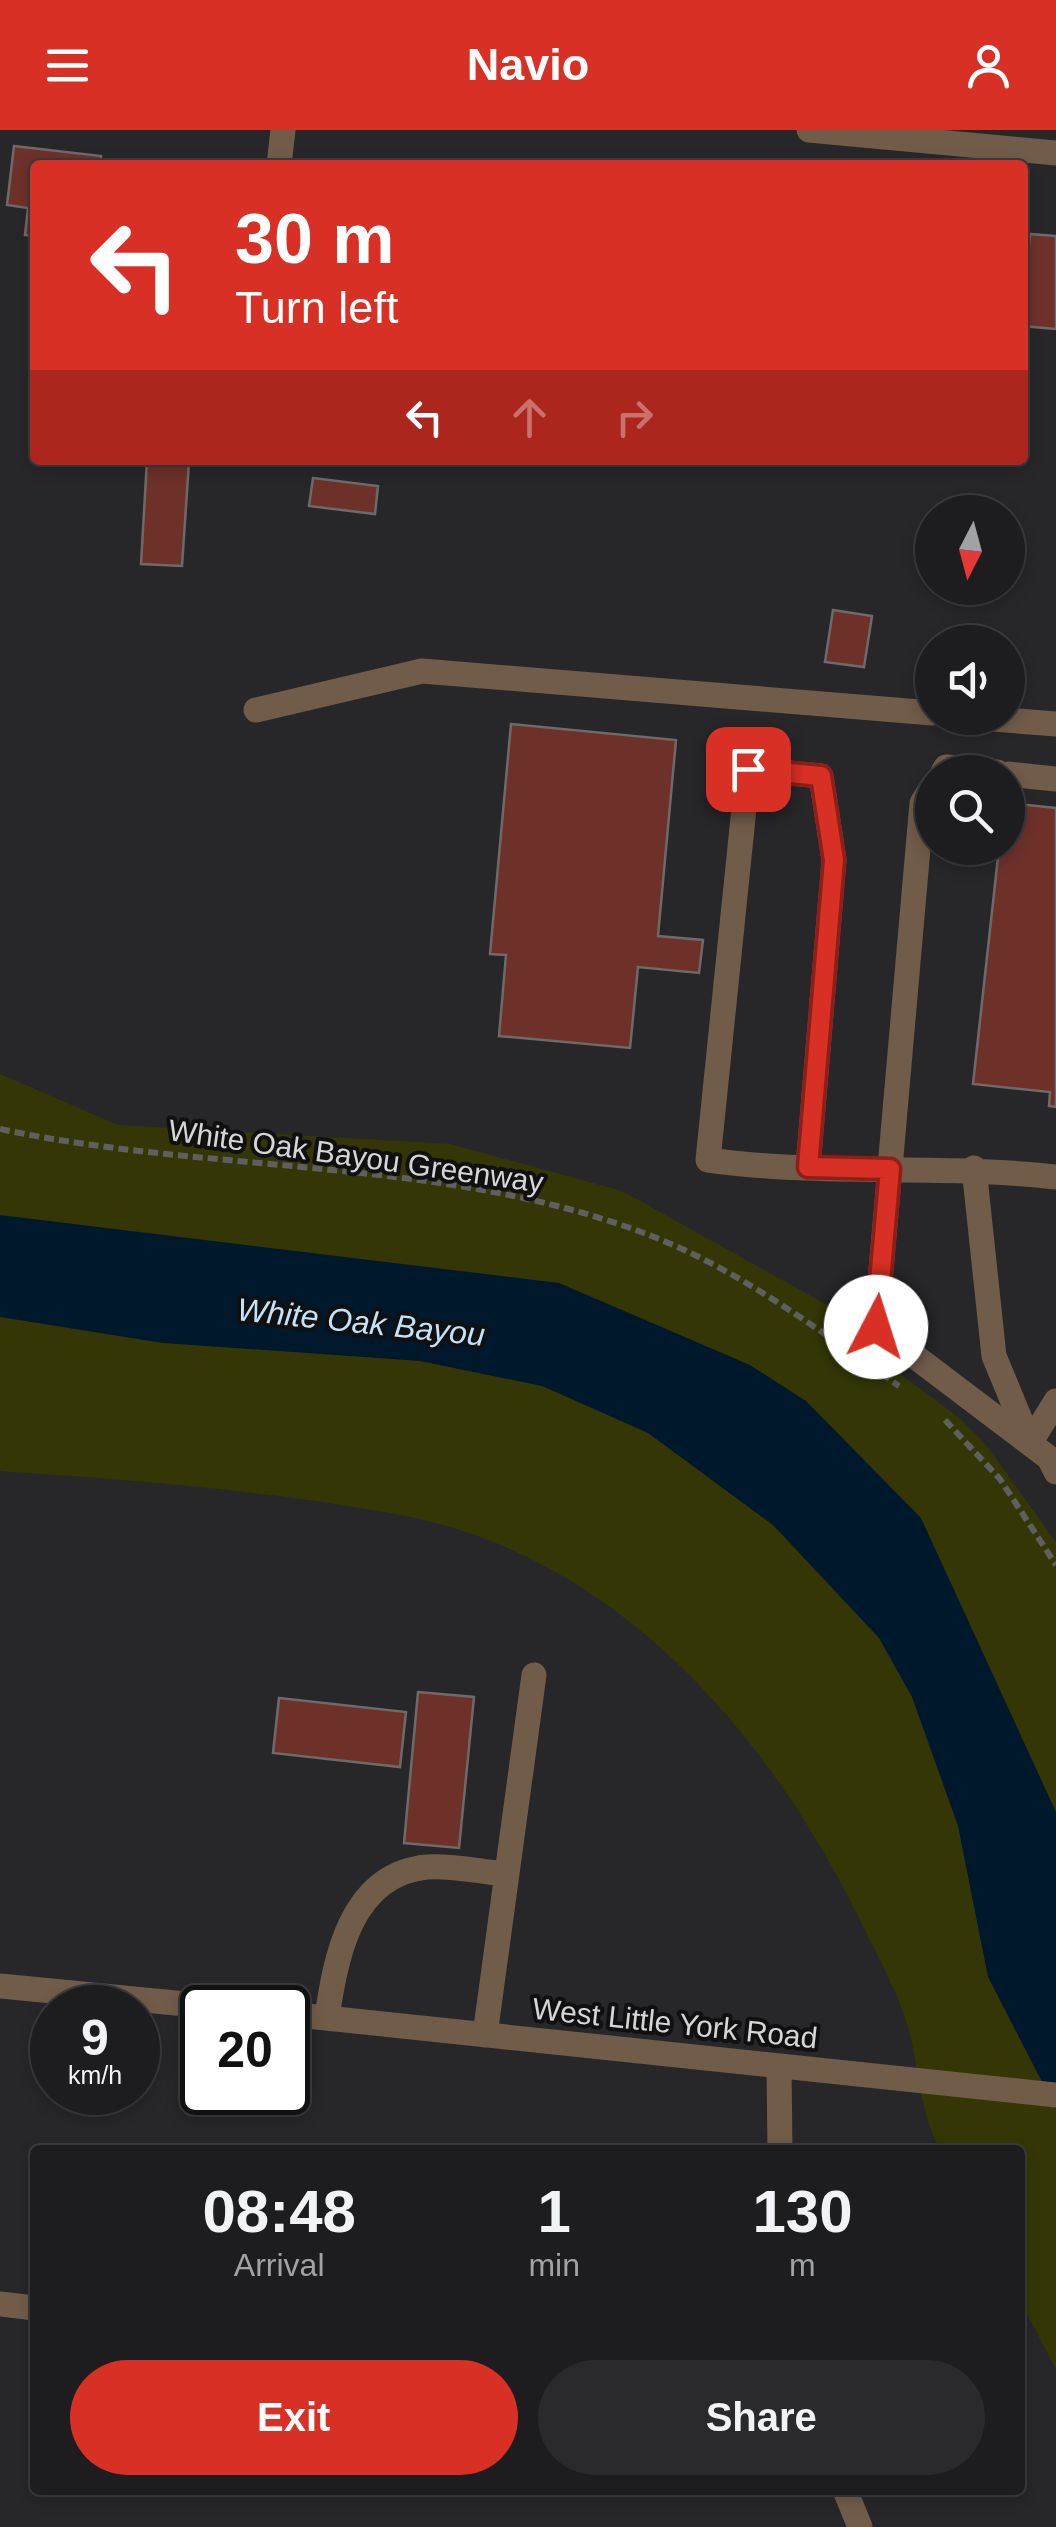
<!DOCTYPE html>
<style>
body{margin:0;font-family:Helvetica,sans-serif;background:#2a2a2d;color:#f1f3f6;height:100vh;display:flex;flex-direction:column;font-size:38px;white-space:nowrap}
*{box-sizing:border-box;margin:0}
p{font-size:32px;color:#a0a2a5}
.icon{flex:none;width:55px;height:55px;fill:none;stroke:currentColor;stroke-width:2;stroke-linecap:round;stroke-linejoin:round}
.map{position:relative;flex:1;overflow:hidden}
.sheet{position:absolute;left:30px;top:2015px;width:995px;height:350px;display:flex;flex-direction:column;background:#1d1d20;border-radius:10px;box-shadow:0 5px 15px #0003,0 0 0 2px #3b3b3e}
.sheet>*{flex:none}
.guide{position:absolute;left:30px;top:30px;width:998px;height:305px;border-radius:10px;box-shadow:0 5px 15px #0003,0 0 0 2px #3b3b3e;background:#d93025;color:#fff;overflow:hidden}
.needle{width:65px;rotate:186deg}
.controls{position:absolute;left:915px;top:365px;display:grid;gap:20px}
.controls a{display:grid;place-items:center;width:110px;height:110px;border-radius:50%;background:#1d1d20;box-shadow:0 5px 15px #0003,0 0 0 2px #3b3b3e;font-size:50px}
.speed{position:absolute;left:30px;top:1855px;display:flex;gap:20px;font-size:50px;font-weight:700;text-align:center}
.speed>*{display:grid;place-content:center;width:130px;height:130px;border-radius:50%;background:#1d1d20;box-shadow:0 5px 15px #0003,0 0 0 2px #3b3b3e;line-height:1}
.speed small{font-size:25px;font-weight:400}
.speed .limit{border:5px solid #111;border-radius:15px;background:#fff;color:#111}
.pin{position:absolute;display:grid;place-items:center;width:85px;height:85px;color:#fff;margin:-42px;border-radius:20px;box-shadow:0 5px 15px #0006}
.me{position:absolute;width:110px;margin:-55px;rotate:5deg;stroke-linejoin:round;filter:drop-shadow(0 0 8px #0008)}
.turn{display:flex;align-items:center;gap:35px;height:210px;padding:0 40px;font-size:45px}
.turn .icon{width:130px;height:130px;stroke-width:2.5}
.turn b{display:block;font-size:70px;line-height:85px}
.lanes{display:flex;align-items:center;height:95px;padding:0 40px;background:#0003;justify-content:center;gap:50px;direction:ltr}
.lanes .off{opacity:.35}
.eta{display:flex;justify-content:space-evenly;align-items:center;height:170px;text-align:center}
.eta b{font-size:60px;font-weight:600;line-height:70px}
.action{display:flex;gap:20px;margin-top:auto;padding:20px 40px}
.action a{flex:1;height:115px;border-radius:60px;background:#d93025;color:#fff;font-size:40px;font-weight:600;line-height:115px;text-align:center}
.action a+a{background:#2a2a2d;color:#f1f3f6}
header{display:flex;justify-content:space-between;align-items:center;height:130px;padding:0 40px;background:#d93025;color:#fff;font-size:45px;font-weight:600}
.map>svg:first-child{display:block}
</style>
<header><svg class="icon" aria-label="menu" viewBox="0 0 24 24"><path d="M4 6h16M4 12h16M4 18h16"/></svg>Navio<svg class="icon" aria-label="person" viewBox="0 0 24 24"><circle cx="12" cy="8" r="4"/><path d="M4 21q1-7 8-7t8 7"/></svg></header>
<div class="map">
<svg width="1056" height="2397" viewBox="0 0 1056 2397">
<rect width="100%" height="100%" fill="#27272a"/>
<path fill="#343705" d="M0,944l118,51 332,19 172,47 232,129 33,44 71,53 28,28 70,97v827l-36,-68v-151h-80c-19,-36 -21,-77 -30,-116 -9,-35 -29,-72 -45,-104 -82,-171 -215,-338 -402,-399 -48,-16 -98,-22 -147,-30 -105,-15 -210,-23 -316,-30z"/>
<path fill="#00182b" d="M0,1085l559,68 191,82 56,36 115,117 135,294v297l-68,-132 -30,-151 -46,-129 -33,-59 -106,-113 -125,-92 -106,-47 -122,-25 -257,-18 -163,-26z"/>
<path fill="#6d312a" stroke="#6d6a69" stroke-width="2.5" d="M14,16l87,10 -1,9h-65v71l-10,-1 3,-27 -21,-3z
M1030,104l26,2v93l-34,-3z
M147,330l42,2 -7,104 -41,-2z
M313,348l65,8 -3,28 -66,-8z
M833,480l39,6 -8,51 -39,-5z
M511,594l165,16 -18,196 45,4 -4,33 -61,-6 -8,81 -131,-12 7,-81 -16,-1z
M1008,673l48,5v299l-7,-1 1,-14 -77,-8 26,-236h9z
M418,1562l56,5 -15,151 -55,-5z
M279,1568l127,14 -6,55 -127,-14z"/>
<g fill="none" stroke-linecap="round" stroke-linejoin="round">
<path stroke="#5f5f61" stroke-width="6" stroke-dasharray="10 5" stroke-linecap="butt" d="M0,999c220,47 473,26 680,119 79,36 148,89 219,138
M945,1290l55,59 56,86"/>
<path stroke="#715c4a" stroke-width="25" d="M809,0l247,23
M279,35l4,-35
M256,580l166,-39 510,42
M980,588l76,6
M943,642l3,-5 51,5
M1008,644l48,5
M932,657l-10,16 -46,524 173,131 7,14
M808,1037l26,-307 -13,-84 -73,-7 -40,391c115,16 232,4 348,17
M974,1038l20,188 36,87
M1030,1313l26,-42
M0,1856l227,22
M288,1884l768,81
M327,1888c8,-60 24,-144 100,-151 25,-2 54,5 79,7
M485,1905l49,-360
M779,1937l1,83
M0,2174l35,4
M845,2360l15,37"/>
</g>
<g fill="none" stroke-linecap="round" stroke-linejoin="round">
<g stroke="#8d1f18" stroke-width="25">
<path id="route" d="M748,639l73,7 13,84 -26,307 82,2 -14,158"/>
</g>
<use href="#route" stroke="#d93025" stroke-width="18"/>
</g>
<g text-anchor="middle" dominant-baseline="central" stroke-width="8" stroke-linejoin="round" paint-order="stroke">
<g font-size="30" fill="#d5d5d7" stroke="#101011">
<text transform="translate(356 1026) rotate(8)">White Oak Bayou Greenway</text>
<text transform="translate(675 1893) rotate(6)">West Little York Road</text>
</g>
<g font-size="32" font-style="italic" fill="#c3e3fa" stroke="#101011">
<text transform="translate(361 1192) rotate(6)">White Oak Bayou</text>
</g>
</g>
</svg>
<div class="controls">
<a><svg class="needle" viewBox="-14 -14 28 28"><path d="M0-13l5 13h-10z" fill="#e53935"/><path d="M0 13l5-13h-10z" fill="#a0a2a5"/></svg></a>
<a><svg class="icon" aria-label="sound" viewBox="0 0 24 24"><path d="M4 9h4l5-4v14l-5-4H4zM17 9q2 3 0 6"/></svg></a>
<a><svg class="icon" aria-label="search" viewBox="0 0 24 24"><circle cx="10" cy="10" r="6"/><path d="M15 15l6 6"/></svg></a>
</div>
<div class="speed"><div>9<small>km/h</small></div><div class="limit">20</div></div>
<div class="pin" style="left:748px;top:639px;background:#d93025"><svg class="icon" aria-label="arrive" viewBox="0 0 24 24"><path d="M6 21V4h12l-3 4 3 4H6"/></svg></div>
<svg class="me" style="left:876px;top:1197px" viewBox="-20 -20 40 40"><circle r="19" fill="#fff"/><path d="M0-13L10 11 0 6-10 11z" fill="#d93025"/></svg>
<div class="guide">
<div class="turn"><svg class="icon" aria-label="left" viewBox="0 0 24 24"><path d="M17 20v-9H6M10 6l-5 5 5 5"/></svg><div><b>30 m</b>Turn left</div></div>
<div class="lanes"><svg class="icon" aria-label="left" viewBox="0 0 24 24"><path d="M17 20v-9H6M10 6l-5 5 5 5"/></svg><svg class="icon off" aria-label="ahead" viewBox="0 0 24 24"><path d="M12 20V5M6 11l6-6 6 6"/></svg><svg class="icon off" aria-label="right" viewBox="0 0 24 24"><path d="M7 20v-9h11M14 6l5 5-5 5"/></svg></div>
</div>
<section class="sheet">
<div class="eta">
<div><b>08:48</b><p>Arrival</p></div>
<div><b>1</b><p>min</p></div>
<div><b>130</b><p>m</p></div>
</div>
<div class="action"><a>Exit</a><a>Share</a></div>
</section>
</div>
